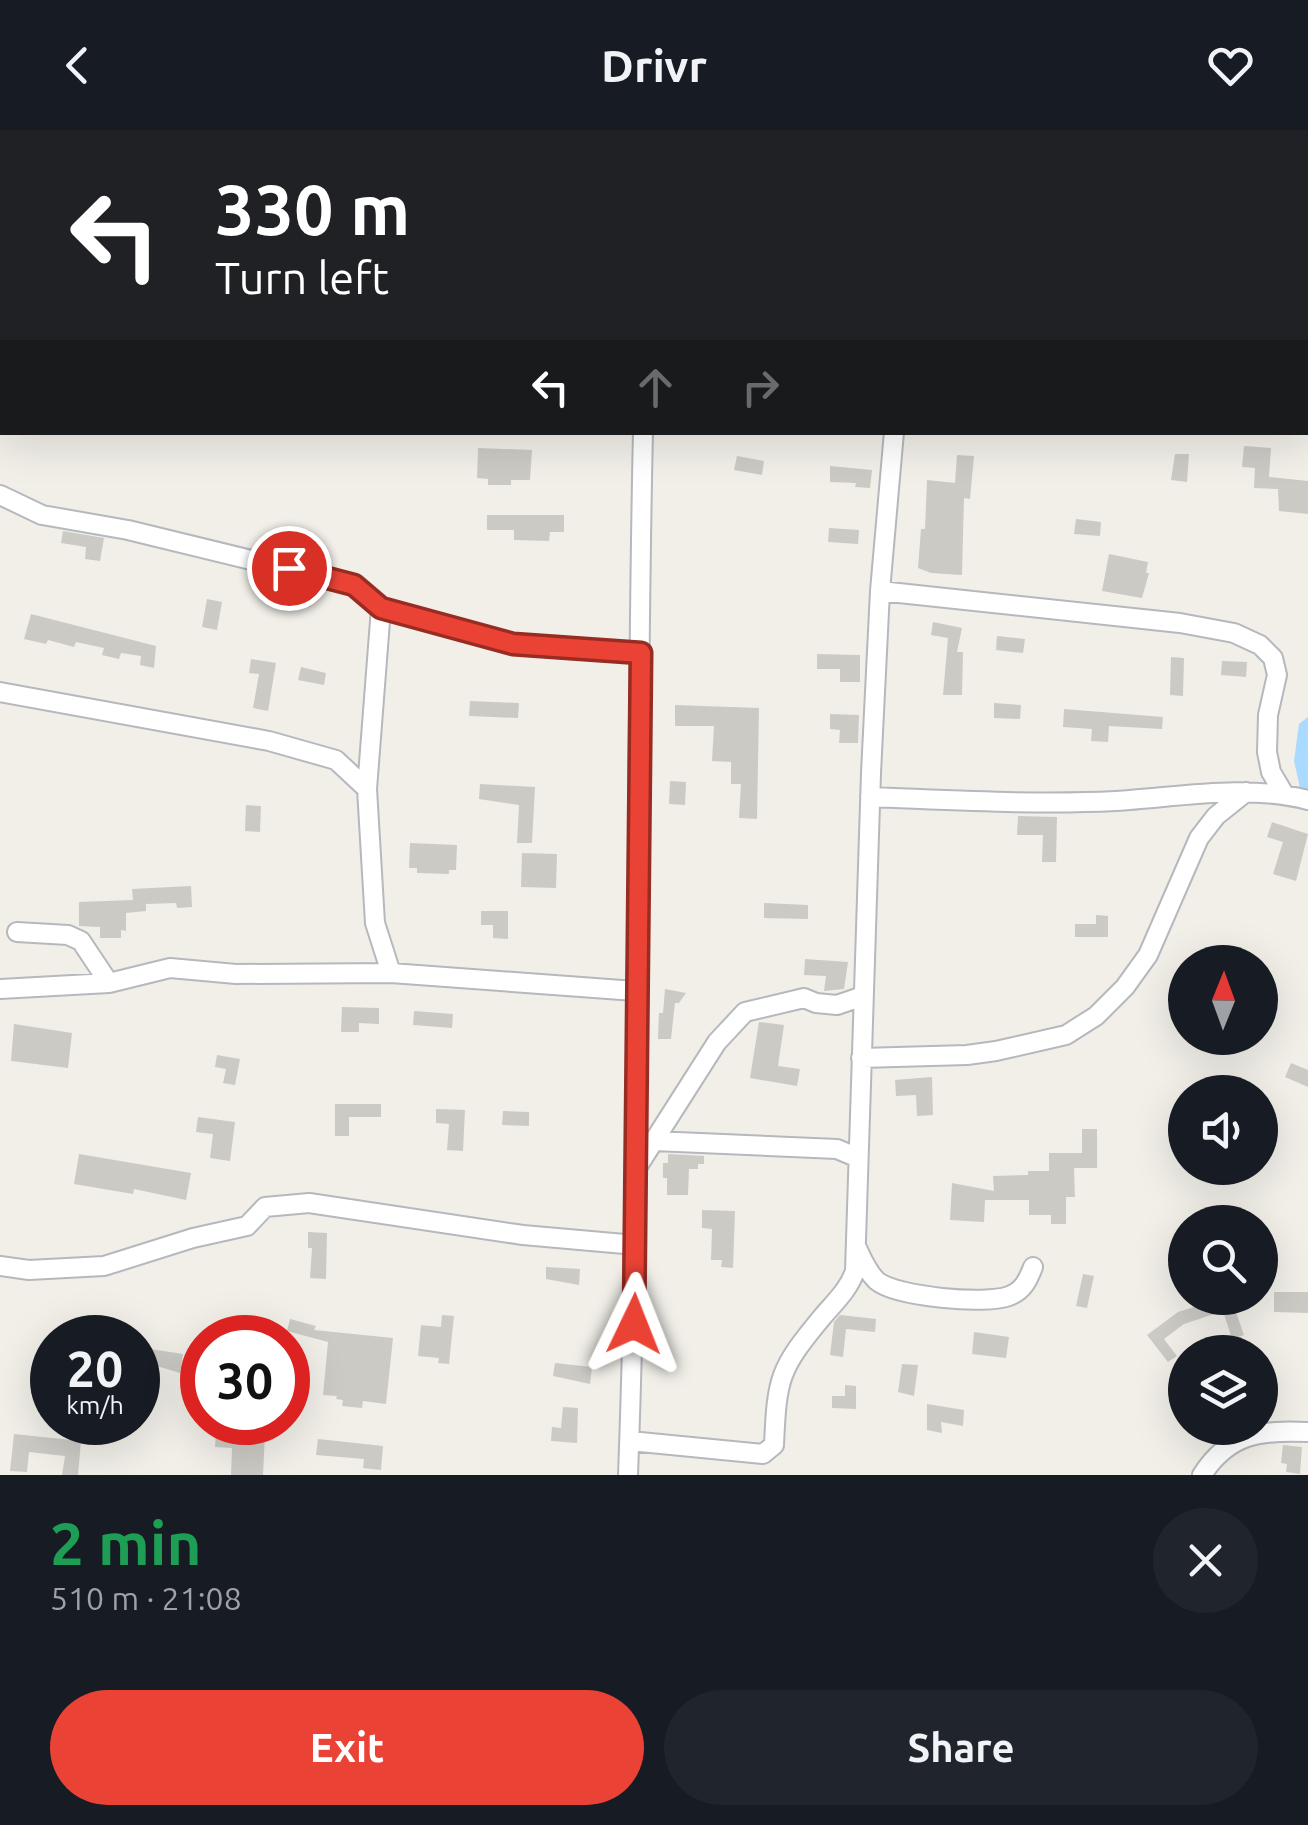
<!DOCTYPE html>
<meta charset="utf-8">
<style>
body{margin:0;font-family:Ubuntu,sans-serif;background:#20242c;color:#f1f3f6;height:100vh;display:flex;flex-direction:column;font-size:38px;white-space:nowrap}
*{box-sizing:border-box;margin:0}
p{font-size:32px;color:#9ea1a6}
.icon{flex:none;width:55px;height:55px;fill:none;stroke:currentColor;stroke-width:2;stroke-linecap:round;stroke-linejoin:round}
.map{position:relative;height:1345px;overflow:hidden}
.drawer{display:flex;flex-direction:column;background:#171b24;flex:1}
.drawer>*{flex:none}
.banner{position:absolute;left:0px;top:0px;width:1310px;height:305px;box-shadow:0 10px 40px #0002;background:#202124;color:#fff;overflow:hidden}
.needle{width:65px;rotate:1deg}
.buttons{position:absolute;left:1168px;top:815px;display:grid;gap:20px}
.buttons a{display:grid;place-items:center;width:110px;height:110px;border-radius:50%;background:#171b24;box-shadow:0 10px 40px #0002;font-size:50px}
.speed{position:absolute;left:30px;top:1185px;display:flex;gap:20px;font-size:50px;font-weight:700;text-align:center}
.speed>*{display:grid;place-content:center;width:130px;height:130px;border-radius:50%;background:#171b24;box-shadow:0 10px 40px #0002;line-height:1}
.speed small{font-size:25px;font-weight:400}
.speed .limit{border:15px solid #d22;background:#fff;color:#111}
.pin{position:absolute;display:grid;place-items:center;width:85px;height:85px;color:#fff;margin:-42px;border:5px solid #fff;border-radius:50%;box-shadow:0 2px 10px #0007}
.me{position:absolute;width:110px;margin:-55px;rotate:2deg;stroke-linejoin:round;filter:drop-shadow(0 0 8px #0008)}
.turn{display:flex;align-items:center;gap:35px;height:210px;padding:0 50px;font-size:45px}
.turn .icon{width:130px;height:130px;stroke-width:2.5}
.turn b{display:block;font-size:70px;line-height:85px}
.lanes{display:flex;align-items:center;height:95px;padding:0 50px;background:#0003;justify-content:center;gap:50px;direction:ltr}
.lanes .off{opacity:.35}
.round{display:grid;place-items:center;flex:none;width:105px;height:105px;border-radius:52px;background:#20242c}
.overview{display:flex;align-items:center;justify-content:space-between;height:170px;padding:0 50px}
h1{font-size:60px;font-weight:700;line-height:75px;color:#1e9e55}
.button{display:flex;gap:20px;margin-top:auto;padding:20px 50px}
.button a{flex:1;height:115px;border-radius:60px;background:#ea4335;color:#fff;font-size:40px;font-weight:700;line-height:115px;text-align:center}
.button a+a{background:#20242c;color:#f1f3f6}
header{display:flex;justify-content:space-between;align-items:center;height:130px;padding:0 50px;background:#171b24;font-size:45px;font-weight:700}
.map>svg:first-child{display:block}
</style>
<header><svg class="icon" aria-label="back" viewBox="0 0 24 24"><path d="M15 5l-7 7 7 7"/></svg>Drivr<svg class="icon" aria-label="heart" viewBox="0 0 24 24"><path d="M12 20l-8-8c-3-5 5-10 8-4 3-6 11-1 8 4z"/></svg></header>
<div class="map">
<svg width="1308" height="1345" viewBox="0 0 1308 1345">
<rect width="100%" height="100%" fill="#f1efe8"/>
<path fill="#aadaff" d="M1308,587v75l-8,-4 -6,-27 5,-37z"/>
<path fill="#cccac5" d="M1244,316l27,2 -2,29 39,4v33l-29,-3 -1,-22 -24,-1 1,-20 -13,-1z
M478,318l54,2 -2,30h-19v5h-23v-6l-11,-1z
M1175,324h14l-2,28 -16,-2z
M957,325l17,1 -4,43 -6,-1 -2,77 -31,-2 -13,-5 3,-39h4l2,-49 28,3z
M737,326l27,5 -2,14 -28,-5z
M830,336l42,4 -2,18 -15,-1 1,-4 -26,-1z
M487,385h77v17h-14l-1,9 -35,-1v-10h-27z
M1076,389l25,3 -1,14 -26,-2z
M829,398l30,2 -1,14 -30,-2z
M63,401l41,7 -4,23 -15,-2 1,-12 -25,-4z
M1109,424l39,8 -2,11h3l-7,25 -40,-7z
M207,469l15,3 -5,28 -15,-3z
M31,484l125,32 -2,22 -14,-3 1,-9 -20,-3 -2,6 -17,-4 2,-7 -28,-6 -2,5 -26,-7 -2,4 -22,-5z
M933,492l29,6 -5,24h6l-1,43h-19l5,-57 -17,-3z
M997,506l28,3 -2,14 -27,-3z
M817,524l43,1v27h-20v-13h-23z
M1171,527l13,1 -1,38 -13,-1z
M251,529l25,4 -8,48 -15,-3 6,-34 -10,-1z
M1222,531l25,1 -1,15 -25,-2z
M301,537l25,6 -2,12 -26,-5z
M470,571l49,2 -1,15 -49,-2z
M994,573l27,2 -1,14 -26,-1z
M675,575l84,3 -2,111 -18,-1 2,-34h-10v-22l-19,-1 2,-35h-39z
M1064,579l99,8 -1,12 -53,-3 -1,16 -17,-1 1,-12 -29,-2z
M830,584l29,1 -1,28h-19l1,-13 -10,-1z
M670,651l16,1 -1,23 -16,-1z
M480,654l55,3 -3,56h-15l2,-38 -40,-6z
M246,675l15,1 -1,26 -15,-1z
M1018,686l39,1 -1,45h-14l1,-27h-26z
M1272,692l36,12 -12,47 -23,-7 10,-32 -16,-5z
M410,713l47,2 -1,25h-7v4l-32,-1v-5h-8z
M522,723l35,1 -1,34 -35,-1z
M191,756l1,21 -15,1 -1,-5 -30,1v7l-20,2v18l-5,-1v8h-21v-11l-21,-1v-24l54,-2 -1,-11z
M764,773l44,2v14l-44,-1z
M481,781h27v28l-15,-1v-13h-12z
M1096,785l12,1v21h-33v-13h21z
M805,829l43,3 -4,27 -20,2 2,-15 -22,-1z
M665,859l21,4 -7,10h-4l-4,36h-13l1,-26h4z
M342,877l37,1v16l-20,-1v9h-18z
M414,881l39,3 -1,14 -39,-3z
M759,892l25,3 -6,41 22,3 -3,17 -47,-8z
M14,894l58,9 -4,35 -57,-7z
M217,925l23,4 -5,26 -12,-2 3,-14 -11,-2z
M1291,933l17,7v17l-23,-10z
M932,947l1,38 -16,1 -1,-21 -20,1 -1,-16z
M335,974h46v13h-32v19h-14z
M436,979l29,1 -2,41 -16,-1 2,-26 -13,-1z
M503,981l26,1v14l-27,-1z
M198,987l37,5 -5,39 -20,-3 3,-24 -17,-2z
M1082,999h15v39h-23l1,29h-9v27h-15v-9h-22v-15h-44l-1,22 -34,-2 2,-37 42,8 -1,-15 35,-1v-4h21v-18h33z
M79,1024l112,19 -5,27 -52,-11 -1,5 -59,-10z
M668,1024l36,2v8h-6v5h-9l-1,26h-21v-17h-4v-15h5z
M702,1080l33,1 -2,57 -12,-1 1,-7h-11l1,-31 -10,-1z
M308,1102l19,1 -1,46 -16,-1 2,-30h-4z
M546,1137l34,2 -1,16 -33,-6z
M1083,1144l11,2 -7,32 -11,-2z
M1274,1162h34v21l-34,-1z
M1223,1168h8l13,37 -12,4 -9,-28 -39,13 -20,15 13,17 -9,6 -21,-27 31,-23z
M442,1185l12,1 -5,48 -11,-1 1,-5 -21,-2 3,-31 20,2z
M840,1185l36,4 -1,13 -29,-3 -3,28 -13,-2 4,-33z
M290,1189l26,7 -2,4 79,8 -7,66 -23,-3 -1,7 -20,-2 1,-6 -7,-1 1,-3 -14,-1 5,-53 -41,-11z
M974,1202l35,5 -3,21 -34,-4z
M150,1219l33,5 -3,19 -33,-10z
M555,1233l37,4 -2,17 -37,-8z
M902,1234l16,1 -4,31 -16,-4z
M845,1255l11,1v23l-24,-1v-12h13z
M927,1274l37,6 -1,16 -22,-4 1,11 -15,-3z
M563,1277l15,1 -1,35 -26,-2 1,-14 9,1z
M216,1302l49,2 -2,41h-32l1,-27 -17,-1z
M14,1304l67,7 -3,34h-16l3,-19 -36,-4 -2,20 -17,-1z
M318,1309l65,7 -2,24 -18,-2 1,-9 -48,-4z
M1283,1315l19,2 -2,27 -14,-2 1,-8 -6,-1z"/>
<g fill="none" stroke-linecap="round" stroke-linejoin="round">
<g stroke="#b5b8bc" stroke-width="22">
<path id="minor" d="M10,0v2
M798,0v2
M1259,0v2
M648,2v-2
M1050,2l60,-2
M0,153l2,-1
M0,365l42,20 86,15 226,55 27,23 -14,181
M880,461l300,32 54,10 26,12 13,13 4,17 -9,40 -1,37 4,20 13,22
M381,478l132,36 128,9
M0,562l269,49 67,19 31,29 8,134 16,50
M870,667c82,3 165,8 246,4 63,-4 130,-17 192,-1
M17,802l51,3 13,6 28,42
M0,859l109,-6 61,-15 66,6 155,-1 244,18
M861,928l106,-3 29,-4 70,-16 30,-19 29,-29 23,-32 51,-117 17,-22 30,-24
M654,1011l183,8 19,8
M636,1039l81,-127 28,-30 59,-14 12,5 21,2 26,-9
M857,1118c5,11 11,25 20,33 20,16 109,24 132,15 14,-5 19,-16 24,-29
M0,1136l29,4 75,-4 89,-28 54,-12 18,-19 44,-4 214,32 113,10
M630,1311l133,13 11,-9c3,-68 5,-76 49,-129 12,-14 26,-27 32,-45l16,-498 9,-182 14,-159
M628,1345c13,-347 7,-695 15,-1043
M1202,1345c27,-42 59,-45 106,-43"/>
</g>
<use href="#minor" stroke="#fff" stroke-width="18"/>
</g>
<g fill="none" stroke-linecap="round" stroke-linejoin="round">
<g stroke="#982c22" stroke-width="25">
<path id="route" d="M289,438l65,17 27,23 132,36 128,9 -7,671"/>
</g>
<use href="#route" stroke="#ea4335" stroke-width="18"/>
</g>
</svg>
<div class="buttons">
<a><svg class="needle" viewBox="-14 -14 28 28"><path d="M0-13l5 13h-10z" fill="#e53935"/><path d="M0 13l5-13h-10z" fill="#9ea1a6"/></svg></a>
<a><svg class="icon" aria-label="sound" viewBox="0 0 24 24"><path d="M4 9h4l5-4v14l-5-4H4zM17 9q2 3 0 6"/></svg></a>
<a><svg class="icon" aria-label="search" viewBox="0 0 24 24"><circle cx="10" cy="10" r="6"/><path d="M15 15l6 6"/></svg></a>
<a><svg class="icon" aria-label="layers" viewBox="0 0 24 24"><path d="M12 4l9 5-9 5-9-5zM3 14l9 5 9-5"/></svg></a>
</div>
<div class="speed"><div>20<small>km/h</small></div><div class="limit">30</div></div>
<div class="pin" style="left:289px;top:438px;background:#d93025"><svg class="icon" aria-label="arrive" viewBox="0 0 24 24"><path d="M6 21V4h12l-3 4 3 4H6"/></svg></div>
<svg class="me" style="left:634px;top:1194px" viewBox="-20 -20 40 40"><path d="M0-17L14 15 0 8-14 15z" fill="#ea4335" stroke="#fff" stroke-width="4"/></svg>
<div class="banner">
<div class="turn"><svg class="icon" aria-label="left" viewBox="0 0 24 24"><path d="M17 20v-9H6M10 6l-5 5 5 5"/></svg><div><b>330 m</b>Turn left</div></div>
<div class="lanes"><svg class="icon" aria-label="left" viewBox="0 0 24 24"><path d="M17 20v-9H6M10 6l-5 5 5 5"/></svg><svg class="icon off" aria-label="ahead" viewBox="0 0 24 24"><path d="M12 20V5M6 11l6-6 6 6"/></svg><svg class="icon off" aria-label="right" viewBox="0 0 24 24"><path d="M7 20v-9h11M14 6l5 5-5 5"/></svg></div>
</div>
</div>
<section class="drawer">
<div class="overview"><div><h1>2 min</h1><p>510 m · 21:08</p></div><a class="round"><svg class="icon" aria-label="close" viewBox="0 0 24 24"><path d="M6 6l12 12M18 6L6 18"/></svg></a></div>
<div class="button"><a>Exit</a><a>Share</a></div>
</section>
